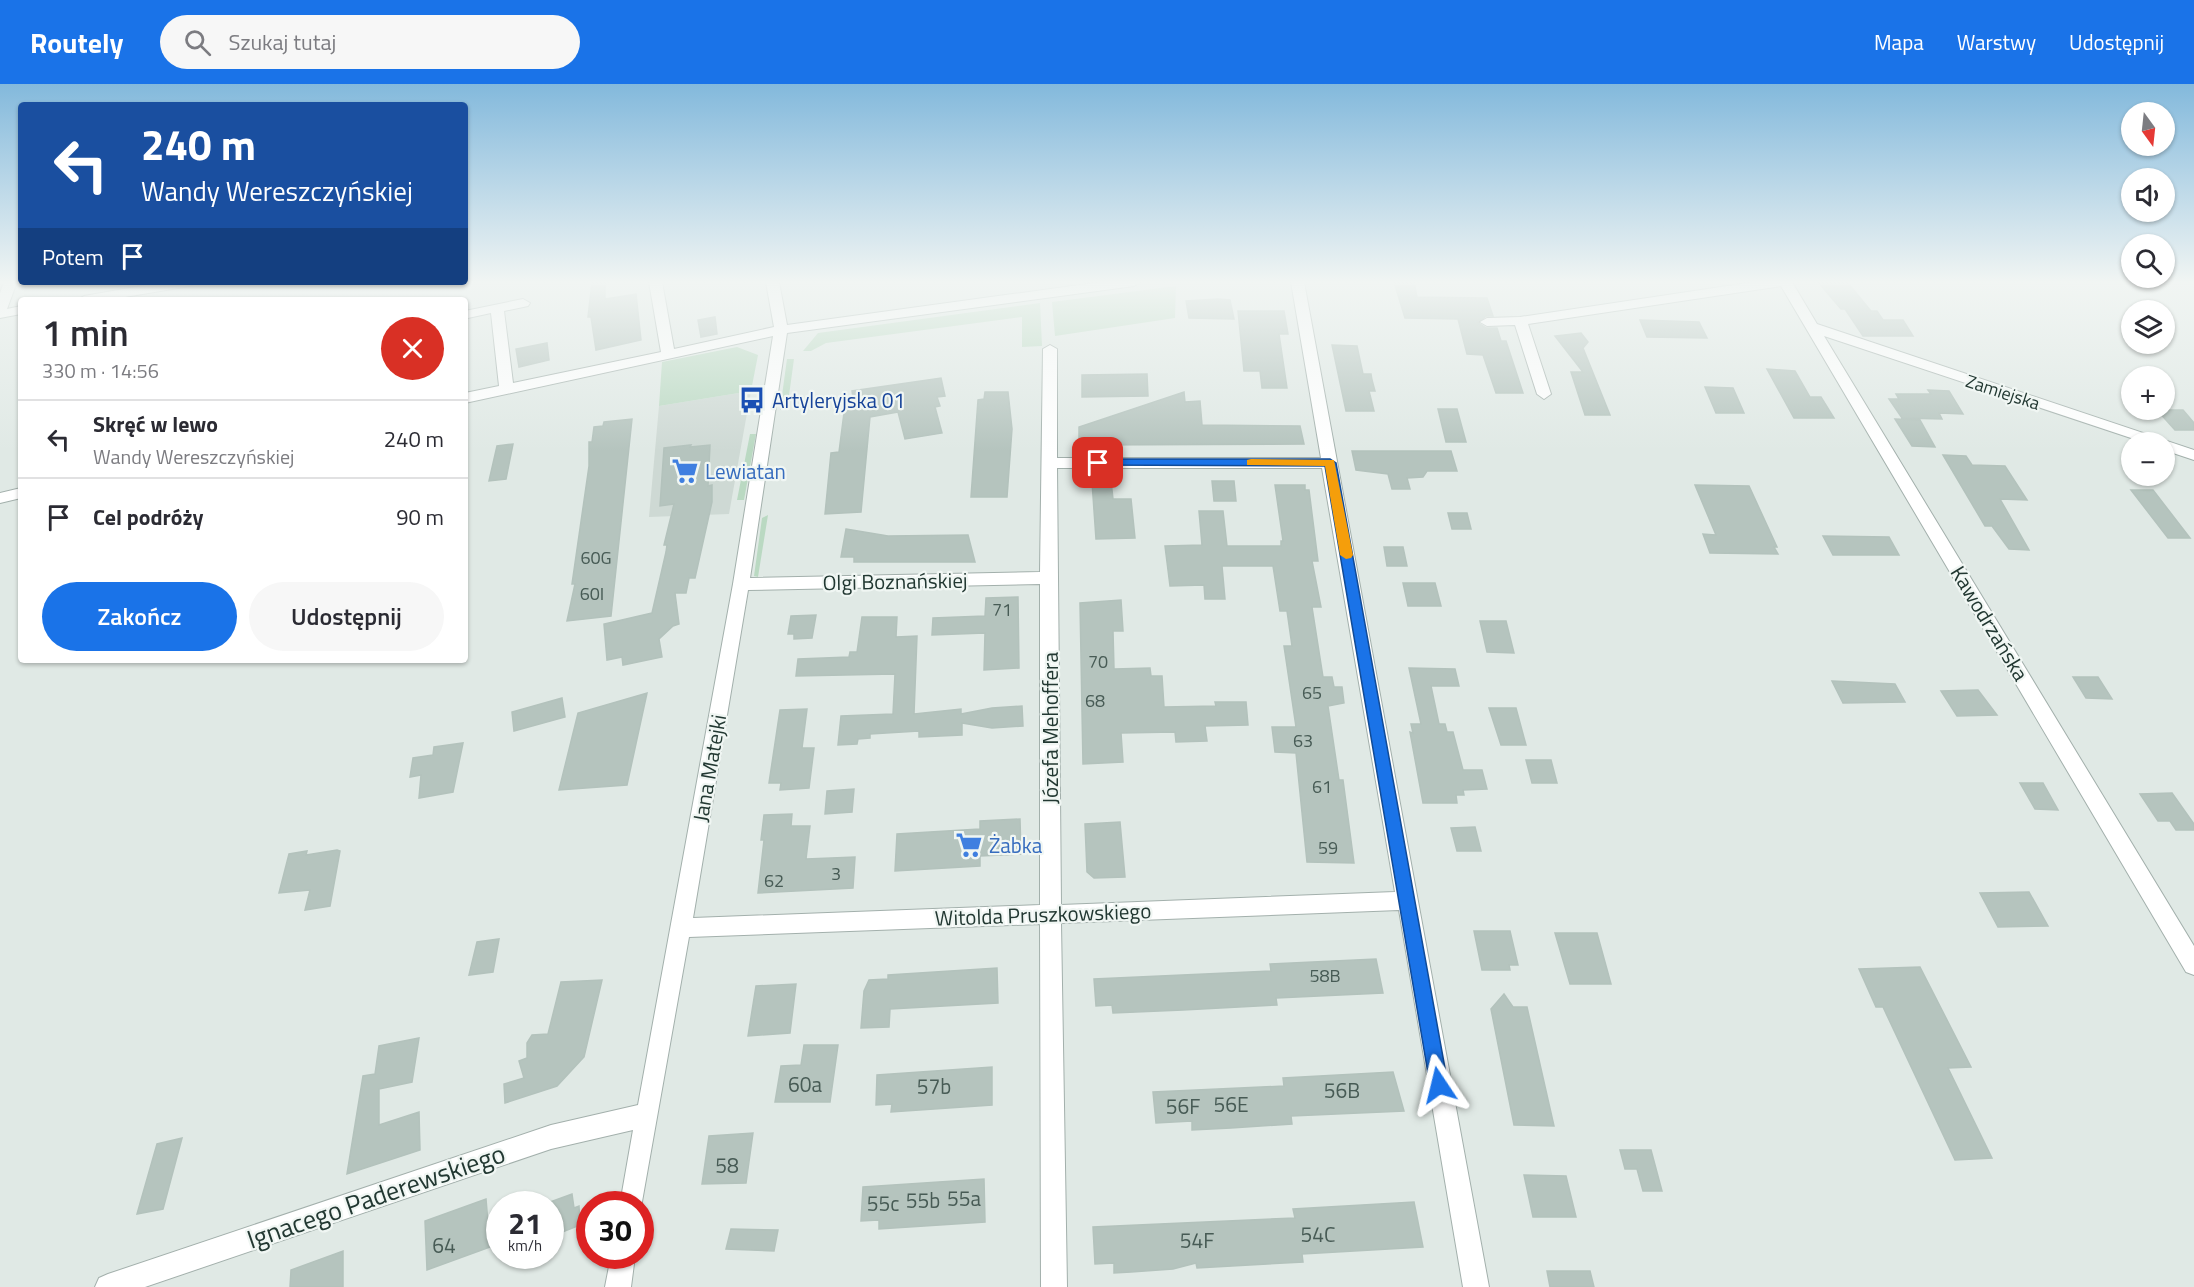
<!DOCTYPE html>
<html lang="pl">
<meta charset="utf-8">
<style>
body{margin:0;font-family:"Titillium Web",sans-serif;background:#f7f7f7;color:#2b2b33;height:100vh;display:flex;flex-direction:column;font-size:22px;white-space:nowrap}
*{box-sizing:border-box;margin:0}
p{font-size:20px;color:#7c7c81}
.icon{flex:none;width:33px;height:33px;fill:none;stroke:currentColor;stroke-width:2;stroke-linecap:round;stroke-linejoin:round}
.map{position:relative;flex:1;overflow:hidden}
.sheet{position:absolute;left:18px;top:213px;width:450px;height:366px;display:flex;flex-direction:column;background:#fff;border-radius:6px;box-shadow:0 2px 4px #0004}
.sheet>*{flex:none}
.banner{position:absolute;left:18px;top:18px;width:450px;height:183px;border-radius:6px;box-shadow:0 2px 4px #0004;background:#1a4fa0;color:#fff;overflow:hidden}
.needle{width:39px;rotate:165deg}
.controls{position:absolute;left:2121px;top:18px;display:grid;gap:12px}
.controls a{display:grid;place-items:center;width:54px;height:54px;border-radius:50%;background:#fff;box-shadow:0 2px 4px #0004;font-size:30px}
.speed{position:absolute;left:486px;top:1107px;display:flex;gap:12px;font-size:30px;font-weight:700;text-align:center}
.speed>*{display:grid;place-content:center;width:78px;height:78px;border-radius:50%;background:#fff;box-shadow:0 2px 4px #0004;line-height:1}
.speed small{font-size:15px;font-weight:400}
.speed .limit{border:9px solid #d22;background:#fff;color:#111}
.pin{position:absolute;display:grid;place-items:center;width:51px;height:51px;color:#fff;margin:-26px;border-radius:12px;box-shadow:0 3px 9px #0006}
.me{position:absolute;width:66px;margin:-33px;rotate:350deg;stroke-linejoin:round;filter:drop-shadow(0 0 4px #0008)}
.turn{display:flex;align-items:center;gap:21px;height:126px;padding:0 24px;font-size:27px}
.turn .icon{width:78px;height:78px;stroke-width:2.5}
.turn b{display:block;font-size:42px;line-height:51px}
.then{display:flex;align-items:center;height:57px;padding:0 24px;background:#0003;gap:12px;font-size:22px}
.round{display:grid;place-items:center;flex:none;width:63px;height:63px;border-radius:32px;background:#f7f7f7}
.overview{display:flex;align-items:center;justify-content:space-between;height:102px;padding:0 24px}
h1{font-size:36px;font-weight:600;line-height:45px}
.primary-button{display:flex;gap:12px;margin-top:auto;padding:12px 24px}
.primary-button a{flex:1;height:69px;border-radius:36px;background:#1a73e8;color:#fff;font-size:24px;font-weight:600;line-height:69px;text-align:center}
.primary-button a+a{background:#f7f7f7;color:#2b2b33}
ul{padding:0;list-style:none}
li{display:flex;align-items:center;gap:18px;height:78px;padding:0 24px;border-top:2px solid #e1e1e2}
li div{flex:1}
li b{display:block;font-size:22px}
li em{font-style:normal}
header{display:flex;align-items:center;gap:36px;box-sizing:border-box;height:84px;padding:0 30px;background:#1a73e8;color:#fff}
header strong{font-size:28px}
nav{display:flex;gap:33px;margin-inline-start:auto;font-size:21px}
.search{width:420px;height:54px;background:#f7f7f7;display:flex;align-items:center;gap:15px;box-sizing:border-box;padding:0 21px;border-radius:33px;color:#7c7c81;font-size:22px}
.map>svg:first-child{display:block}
</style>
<header>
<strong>Routely</strong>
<div class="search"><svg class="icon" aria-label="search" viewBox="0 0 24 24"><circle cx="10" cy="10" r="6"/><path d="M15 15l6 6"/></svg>Szukaj tutaj</div>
<nav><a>Mapa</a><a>Warstwy</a><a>Udostępnij</a></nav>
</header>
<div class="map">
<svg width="2194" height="1203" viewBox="0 0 2194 1203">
<rect width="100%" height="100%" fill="#e0e9e5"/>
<path fill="#ced9d4" d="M751,307l-22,123 -80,3 10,-111z"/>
<path fill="#bad9c2" d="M1176,202l-1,32 -120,18 -3,-34z
M1040,219l2,43 -20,1v-30l-196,26 -15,8h-8l15,-18z
M737,263l21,8 -7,36 -92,15 3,-44z
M787,275h7l-7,51h-7z
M750,350h6l-12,66h-7z
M768,431l-10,62 -4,-1 8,-58z"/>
<path fill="#b5c4be" stroke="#b3c2bc" stroke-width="1.5" d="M592,198h13v17l31,-5 5,46 -45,10 -5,-33h-3z
M1394,198h20l3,15 70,1 6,18h-7l-8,7 8,5h11l4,13h5l17,52h-27l-13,-38 -16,-1 -9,-35 -53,-1z
M1818,198h29l24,29h6l6,9h20l10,16h-50l-18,-27h-4z
M1218,215l12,1 4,19 -45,-1 -3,-17z
M1238,227h46l4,23h-9l8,54h-25l-2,-17h-16z
M715,233l2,17 -16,3 -3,-17z
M1640,236l59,2 8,16 -60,-1z
M1581,249l7,9 -5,6 27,67h-25l-14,-43h12l-28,-36z
M547,259l2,17 -30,7 -3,-18z
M1332,261l25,1 6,28h8l1,6 3,11h-6l5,20h-28z
M1767,285l28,2 15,26h11l13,21h-40z
M1147,290l1,22 -66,1v-22z
M941,294l4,18 -8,1 3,9 -5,1 7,26 -37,6 -7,-27 -28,5 -9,95 -36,2 6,-61 8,-1 6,-47h9l-2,-14z
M1705,303l28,1 11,25h-28z
M1928,306l21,1 14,23 -24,-1 3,6 -40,-1 -13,-19h10l-3,-5h35z
M985,308h23l4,37 -5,68h-36l7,-97 6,-1z
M1184,308l1,10 15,-1 2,24 98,1 4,18 -225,1v-18z
M1438,325h19l9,33h-20z
M2157,326h26l11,13v7h-19z
M632,335l-21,197 -44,5 8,-37h-3l17,-118v-24h3l2,-15 9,-1 1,-4z
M1895,335l25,1 15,27 -23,-1z
M513,360l-7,35 -17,2 8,-35z
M691,361l-1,2 20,-2 -2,41 4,-1v17l-17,76h-6l-3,15h-11l4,31 -6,2 -14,13 3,18 -39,8 -1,-8 -15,3 -3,-36 48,-11 14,-61 1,-7h-3l10,-41 -14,2 4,-58z
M1352,367h99l6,20h-30l-4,6 -16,1 3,11h-18l-4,-15 -32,-4z
M1943,371l23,1 6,9 33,1 22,34 -27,-1 29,51 -20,-1 -17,-23h-7z
M1111,397l2,18h18l4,39 -39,1 -4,-57z
M1212,397h22l2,20h-22z
M1275,401h30v5h4l9,71h-6l9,46h-9l11,70h9l2,10h8l2,16 -16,3 11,74h4l11,83 -47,-1 -11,-109 -21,-1 -3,-25h24l-12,-81h8l-5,-35h-7l-7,-45h-51l3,33h-20l-1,-14 -34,1 -5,-40 37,-1 -3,-34h24l4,35h54v-5h2z
M1695,401l54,1 28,61h-3l4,7 -68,-1 -7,-19 13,1z
M2131,406h22l37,48h-22z
M1448,429h19l4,16h-19z
M846,445l42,7 80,-1 7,27h-121v-5h-13z
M1823,452l66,1 10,18h-66z
M1384,463h19l4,19h-20z
M1403,499h32l6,23h-33z
M1018,513l1,71 -35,2 1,-37 -53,2 1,-17 52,-2 1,-18z
M1121,516l2,31h-10l1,38 36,-1 1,8h11l2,31 52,-1 -1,-4h31l2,23 -43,1 2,15 -31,1 -1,-10 -54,1 2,29 -40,2 -3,-161z
M816,531l-4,23 -18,1v-5h-6l3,-18z
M862,533h35l-1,20 21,-1 -3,78 47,-5v5l31,-6 30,-2 1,20 -31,2 -30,-5v12l-43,2v-6l-49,3v4l-12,1 -1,5 -19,1 3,-29 52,-2 2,-40 -99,2 2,-17 51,-2 1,-5h7z
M1480,537h26l8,32 -27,-1z
M1409,584l46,1 4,17h-28l8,38h6l2,8h6l10,38h19l5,19 -24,1 1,5h-8l1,8h-34l-13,-71 3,1 -2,-9h10z
M2073,593h25l14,22 -26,-1z
M1832,597l63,3 10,18 -62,1z
M1978,606l19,25 -40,1 -16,-25z
M647,609l-20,92 -68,5 19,-77z
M562,614l3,19 -51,14 -2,-19z
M1489,624h27l10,37h-25z
M807,625l-5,39h12l-5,40 -29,2 1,-7h-12l11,-73z
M463,659l-10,49 -34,6 2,-23 -11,2 3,-19 20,-3 1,-8z
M1526,676h25l6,23h-25z
M2020,699h23l15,27 -23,-1z
M854,705l-2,23 -27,2 2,-23z
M2172,709l22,31v6h-18l-6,-9h-12l-18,-27z
M792,730l-1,12h19l-4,33 49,-2 -2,31 -95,5 6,-53h-3l3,-25z
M1020,735l1,35 -41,2v10l-85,5 2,-37 83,-5v-8z
M1120,738l5,55 -31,1 -7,-6 -2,-48z
M1475,743l6,24h-24l-6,-23z
M337,766l3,1 -10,55 -25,4 5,-20 -31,3 10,-39 18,-3 -1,4z
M2029,808l19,34 -50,1 -18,-34z
M1474,847h36l8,34h-9l1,5h-28z
M1555,849h42l14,51h-41z
M499,855l-6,33 -24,3 8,-33z
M1376,875l7,34 -107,5 1,7 -94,5 -70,3 -1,-8 -16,1 -2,-27 177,-8 -1,-7z
M1920,883l51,100 -23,1 44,90 -37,2 -72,-153h-7l-17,-38z
M997,884l1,35 -108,6 -1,18 -28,1 3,-37 5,-11 19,-1v-4z
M602,896l-18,77 -27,29 -52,17 -1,-19 20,-6 -5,-17 8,-3v-15l5,-8 16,-1 13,-52z
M796,900l-6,49 -42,3 8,-50z
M1504,910l9,13h14l27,119 -40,-1 -23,-116z
M419,954l-7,44 -33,7v36l40,-13 1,38 -73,24 16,-98 12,-2 4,-28z
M804,961h34l-8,57h-55l6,-36 20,-1z
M992,983v38l-101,7 1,-8 -16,1 1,-30z
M1393,988l11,39 -113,5 1,8 -61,4 -39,2v-9l-36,2 -3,-31 131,-6 -1,-8z
M753,1049l-7,50 -44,1 7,-48z
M182,1054l-19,71 -26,5 20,-70z
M1620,1066h31l11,41h-19l-6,-22h-12z
M1524,1091l42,1 10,41h-43z
M984,1095l1,43 -106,7v-9l-18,1 2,-34z
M572,1110l2,14 5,-2 1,19 -30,12v-35z
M486,1115l4,48 -63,23 -2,-49z
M1414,1118l9,45 -121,7 1,8 -106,6 -1,-5 -23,6 -42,3 -17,1v-10l-19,1 -2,-37 202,-9 -2,-9z
M731,1145l47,1 -4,21 -48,-2z
M343,1167v36h-53l1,-17z
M1547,1187h43l4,16h-44z"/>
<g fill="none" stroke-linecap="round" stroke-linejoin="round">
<g stroke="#a3b0ac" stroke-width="2">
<path id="minor" d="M4,198h13l-10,27 14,-3v8l-21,4v-25z
M164,198h32l-6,4 -83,14h-30l7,-4z
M649,198h13l12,67 100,-22 -8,-45h13l8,43 314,-43h39l-6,4 -347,47 -37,245 290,-6 3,-223 7,-4 7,4v109h264l-30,-176h13l185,1005h-26l-64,-377 -338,13 6,364h-26l-1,-363 -351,13 -49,276v-9h-20l13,-74 -82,19 -406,138h-50l4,-9 9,-4 443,-149 87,-20 95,-521 40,-248 -308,67v-10l34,-7 -8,-73 -23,5 -3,-1v-6l58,-12 7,4 -2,3 -24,5 9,72 148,-31zM1057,384h265l73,424 -334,13zM1040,500v321l-347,13 55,-328z
M1754,198h38l25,42 377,126v10l-30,-10v-8h-21l-319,-106 370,610v29l-8,-3 -405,-686 -253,38 23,70 -7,5 -7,-5 -22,-69 -28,1 -7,-4 7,-4 33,-1z
M21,404v10l-21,5v-10z
M611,1172h24l-4,31h-26z"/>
</g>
<use href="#minor" fill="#fff" fill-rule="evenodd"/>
</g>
<linearGradient id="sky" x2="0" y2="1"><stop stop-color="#83b9dc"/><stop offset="0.54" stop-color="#f1f5f3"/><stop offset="1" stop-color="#f1f5f3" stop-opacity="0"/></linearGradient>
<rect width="2194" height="367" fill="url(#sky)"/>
<path fill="#1a73e8" stroke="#114b97" stroke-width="1.5" d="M1098,375h232l6,4 112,622 -3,6 -6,3 -6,-3 -3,-6 -105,-619 -231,-1v-5z"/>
<path fill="#f59e0b" d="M1251,375l83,1 19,95 -2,3 -5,1 -6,-4 -15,-89 -78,-1v-5z"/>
<defs>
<g id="bus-bare" transform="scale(2.07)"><path d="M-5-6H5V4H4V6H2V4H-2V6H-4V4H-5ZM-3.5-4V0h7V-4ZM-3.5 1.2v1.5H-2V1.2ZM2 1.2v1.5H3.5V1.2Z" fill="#1a4fb4" stroke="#f0f6f3" stroke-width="2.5" paint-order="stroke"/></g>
<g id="supermarket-bare" transform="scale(2.07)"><path d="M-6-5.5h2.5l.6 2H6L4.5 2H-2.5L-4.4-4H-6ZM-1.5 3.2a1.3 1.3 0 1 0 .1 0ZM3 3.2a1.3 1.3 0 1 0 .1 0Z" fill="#3f7fe0" stroke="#f0f6f3" stroke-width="2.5" paint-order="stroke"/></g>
</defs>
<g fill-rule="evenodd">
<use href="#bus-bare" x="752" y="316"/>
<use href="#supermarket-bare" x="685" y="387"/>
<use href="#supermarket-bare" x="969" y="761"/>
</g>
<g text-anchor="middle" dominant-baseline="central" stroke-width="4.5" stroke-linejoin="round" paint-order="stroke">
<g font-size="18" fill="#223832" stroke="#f0f6f3">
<text transform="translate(2003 308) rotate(18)">Zamiejska</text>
</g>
<g font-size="18" fill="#475b55">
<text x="596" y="473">60G</text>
<text x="592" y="509">60I</text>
<text x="1002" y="525">71</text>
<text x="1098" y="577">70</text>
<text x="1312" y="608">65</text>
<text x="1095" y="616">68</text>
<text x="1303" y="656">63</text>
<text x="1322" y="702">61</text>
<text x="1328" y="763">59</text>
<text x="836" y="789">3</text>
<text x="774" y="796">62</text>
<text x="1325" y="891">58B</text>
</g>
<g font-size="21" fill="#164399" stroke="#f0f6f3" text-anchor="start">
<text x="772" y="316">Artyleryjska 01</text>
</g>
<g font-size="21" fill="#366cbe" stroke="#f0f6f3" text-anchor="start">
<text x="705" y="387">Lewiatan</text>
<text x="989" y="761">Żabka</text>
</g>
<g font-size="21" fill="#223832" stroke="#f0f6f3">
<text transform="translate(895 497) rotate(-1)">Olgi Boznańskiej</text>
<text transform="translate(1990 539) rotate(59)">Kawodrzańska</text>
<text transform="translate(1050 644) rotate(-90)">Józefa Mehoffera</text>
<text transform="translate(709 684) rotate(-80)">Jana Matejki</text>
<text transform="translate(1043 830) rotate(-2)">Witolda Pruszkowskiego</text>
</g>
<g font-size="21" fill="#475b55">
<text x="805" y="1000">60a</text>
<text x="934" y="1002">57b</text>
<text x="1342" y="1006">56B</text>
<text x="1231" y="1020">56E</text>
<text x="1183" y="1022">56F</text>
<text x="727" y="1081">58</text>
<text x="964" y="1114">55a</text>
<text x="923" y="1116">55b</text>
<text x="883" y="1119">55c</text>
<text x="1318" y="1150">54C</text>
<text x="1197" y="1156">54F</text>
<text x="444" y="1161">64</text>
</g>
<g font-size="26" fill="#223832" stroke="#f0f6f3">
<text transform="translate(376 1112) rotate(-19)">Ignacego Paderewskiego</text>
</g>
</g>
</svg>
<div class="controls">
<a><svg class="needle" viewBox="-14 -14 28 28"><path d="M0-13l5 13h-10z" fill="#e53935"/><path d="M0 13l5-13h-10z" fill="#7c7c81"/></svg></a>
<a><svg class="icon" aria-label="sound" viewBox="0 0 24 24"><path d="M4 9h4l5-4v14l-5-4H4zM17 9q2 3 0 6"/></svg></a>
<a><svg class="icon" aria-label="search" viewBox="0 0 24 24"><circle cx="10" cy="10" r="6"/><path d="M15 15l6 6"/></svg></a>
<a><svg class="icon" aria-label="layers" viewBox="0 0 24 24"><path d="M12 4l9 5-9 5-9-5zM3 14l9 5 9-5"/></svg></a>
<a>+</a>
<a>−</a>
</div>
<div class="speed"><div>21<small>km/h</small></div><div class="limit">30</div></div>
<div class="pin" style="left:1098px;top:379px;background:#d93025"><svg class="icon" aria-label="arrive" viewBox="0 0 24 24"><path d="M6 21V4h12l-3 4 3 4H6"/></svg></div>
<svg class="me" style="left:1439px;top:1001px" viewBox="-20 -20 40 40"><path d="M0-17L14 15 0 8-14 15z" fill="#1a73e8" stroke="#fff" stroke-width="4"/></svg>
<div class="banner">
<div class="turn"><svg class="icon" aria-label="left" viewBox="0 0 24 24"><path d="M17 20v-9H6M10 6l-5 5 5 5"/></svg><div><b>240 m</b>Wandy Wereszczyńskiej</div></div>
<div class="then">Potem<svg class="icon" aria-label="arrive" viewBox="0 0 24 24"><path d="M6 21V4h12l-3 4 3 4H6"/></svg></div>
</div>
<section class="sheet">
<div class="overview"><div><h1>1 min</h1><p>330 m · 14:56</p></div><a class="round" style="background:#d93025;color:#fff"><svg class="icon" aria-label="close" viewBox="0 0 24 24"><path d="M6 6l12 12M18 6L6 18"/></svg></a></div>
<ul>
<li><svg class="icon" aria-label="left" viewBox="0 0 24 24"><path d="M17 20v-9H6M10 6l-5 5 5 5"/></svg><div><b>Skręć w lewo</b><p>Wandy Wereszczyńskiej</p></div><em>240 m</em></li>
<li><svg class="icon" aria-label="arrive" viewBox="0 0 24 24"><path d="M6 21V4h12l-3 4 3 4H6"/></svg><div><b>Cel podróży</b></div><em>90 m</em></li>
</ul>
<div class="primary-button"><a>Zakończ</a><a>Udostępnij</a></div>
</section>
</div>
